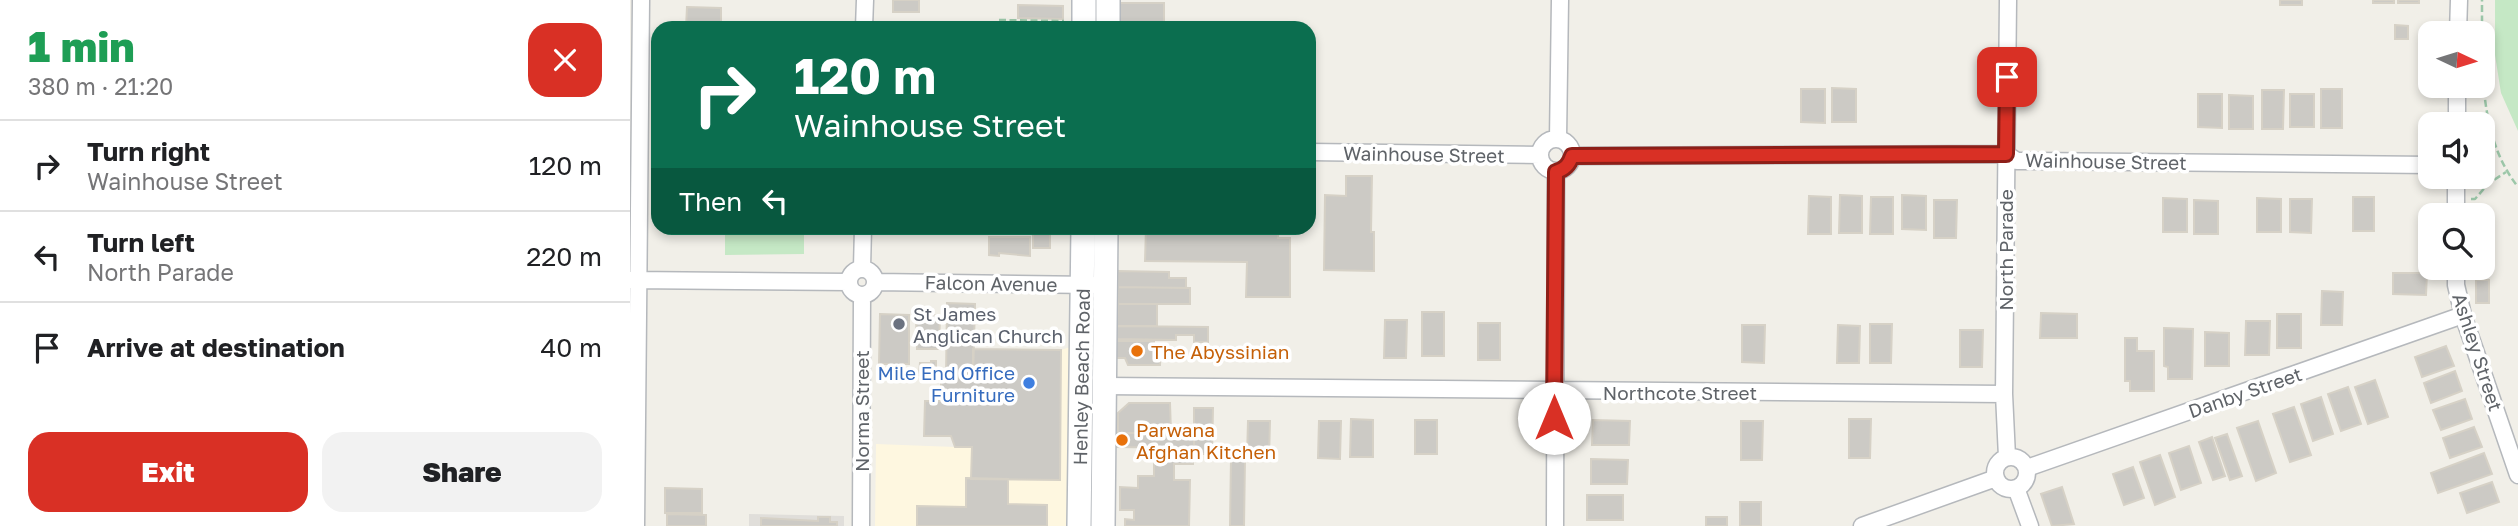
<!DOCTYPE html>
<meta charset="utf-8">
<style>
body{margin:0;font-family:"Golos Text",sans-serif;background:#f2f2f2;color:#202124;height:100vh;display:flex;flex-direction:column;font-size:26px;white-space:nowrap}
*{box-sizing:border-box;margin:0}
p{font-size:23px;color:#757577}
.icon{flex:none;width:38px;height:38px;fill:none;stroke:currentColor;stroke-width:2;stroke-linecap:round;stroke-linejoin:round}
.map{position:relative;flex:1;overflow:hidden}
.sheet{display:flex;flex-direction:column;background:#fff;width:630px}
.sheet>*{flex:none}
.top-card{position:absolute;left:21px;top:21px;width:665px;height:214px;border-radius:21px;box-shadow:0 4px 10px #0003;background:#0b6e4f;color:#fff;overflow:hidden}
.needle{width:46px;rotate:94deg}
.controls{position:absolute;left:1788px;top:21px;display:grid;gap:14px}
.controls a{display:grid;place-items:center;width:77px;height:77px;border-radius:14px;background:#fff;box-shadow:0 4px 10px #0003;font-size:35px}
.pin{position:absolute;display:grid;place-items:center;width:60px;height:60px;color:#fff;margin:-30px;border-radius:14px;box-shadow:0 4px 10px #0006}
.me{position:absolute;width:77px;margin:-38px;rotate:0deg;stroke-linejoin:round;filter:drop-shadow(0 0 5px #0008)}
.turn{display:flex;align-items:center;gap:24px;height:147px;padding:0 28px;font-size:32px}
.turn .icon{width:91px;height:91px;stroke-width:2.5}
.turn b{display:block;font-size:49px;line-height:60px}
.then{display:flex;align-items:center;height:66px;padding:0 28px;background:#0003;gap:14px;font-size:26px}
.round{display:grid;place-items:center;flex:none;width:74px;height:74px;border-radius:21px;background:#f2f2f2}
.head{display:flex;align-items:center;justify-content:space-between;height:119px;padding:0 28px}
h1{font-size:42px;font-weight:800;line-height:52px;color:#1e9e55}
.primary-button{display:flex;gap:14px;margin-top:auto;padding:14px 28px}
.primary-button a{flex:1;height:80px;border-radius:21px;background:#d93025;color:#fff;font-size:28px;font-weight:800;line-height:80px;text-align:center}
.primary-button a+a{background:#f2f2f2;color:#202124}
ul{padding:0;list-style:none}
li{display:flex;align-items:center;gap:21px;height:91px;padding:0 28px;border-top:2px solid #e0e0e0}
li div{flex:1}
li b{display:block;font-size:26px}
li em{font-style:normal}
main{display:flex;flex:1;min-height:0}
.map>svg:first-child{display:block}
</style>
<main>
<section class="sheet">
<div class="head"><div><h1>1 min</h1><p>380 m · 21:20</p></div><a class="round" style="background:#d93025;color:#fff"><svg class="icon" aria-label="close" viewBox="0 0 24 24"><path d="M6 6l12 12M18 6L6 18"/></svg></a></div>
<ul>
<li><svg class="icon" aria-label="right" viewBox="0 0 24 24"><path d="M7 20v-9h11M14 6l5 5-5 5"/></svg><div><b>Turn right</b><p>Wainhouse Street</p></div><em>120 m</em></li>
<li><svg class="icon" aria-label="left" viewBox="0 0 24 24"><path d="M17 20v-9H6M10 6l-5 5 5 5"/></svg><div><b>Turn left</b><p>North Parade</p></div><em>220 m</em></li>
<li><svg class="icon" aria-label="arrive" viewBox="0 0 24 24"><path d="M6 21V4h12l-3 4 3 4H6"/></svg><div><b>Arrive at destination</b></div><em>40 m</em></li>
</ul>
<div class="primary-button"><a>Exit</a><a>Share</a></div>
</section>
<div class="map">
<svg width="1888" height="526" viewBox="0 0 1888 526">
<rect width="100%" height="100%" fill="#f1efe8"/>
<path fill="#fef7e0" d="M443,346l-5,180h-193l1,-82 79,3 -4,-11h-27l1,-35h16v-24l32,1v-29l88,1z"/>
<path fill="#e0deda" d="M119,514l95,2v10h-95z"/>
<path fill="#c5e8c5" d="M1865,0h23v131l-17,-38 -6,-38z
M95,228h79v26l-79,1z"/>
<path fill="#cccac5" stroke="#d6d1c6" stroke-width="2" d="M263,0h26v12h-26z
M1650,0h22v5h-22z
M1743,0h21v3h-21z
M1768,0h21v3h-21z
M490,3h44v25h-44z
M388,5l45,1v13l-45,-1z
M57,7l34,1v20h-35z
M396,23l37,1v4h-37z
M1765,25l13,1v13h-13z
M136,27h73v1h-73z
M1202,88l24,1v33h-24z
M1171,89h24v34l-24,-1z
M1691,89h21v39h-21z
M1632,90h22l-1,39h-21z
M1568,94h24v34l-24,-1z
M1660,94h24v33h-24z
M1599,95l24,1v33h-24z
M716,176h26l-1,56h3v39l-50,-1 1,-75 21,1z
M1210,195l22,1v37h-23z
M1272,195l24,1v34l-24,-1z
M1179,196l22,1v37h-23z
M1241,197h22v37h-23z
M1723,197h21v34h-21z
M1533,198l24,1v33h-24z
M1627,198l24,1v33h-24z
M1660,199h22l-1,34 -21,-1z
M1304,200h23l-1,38h-22z
M1564,200l24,1v33h-24z
M396,228h24v20h-17v-20z
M516,228h132v10h12v59h-44l1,-35 -102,-1z
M359,237h41v19l-31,-3v3l-10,-1z
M1853,239h7v22h-7z
M488,271l51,1v6h17v10l-68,-1z
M1763,273h34l-1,22 -33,-1z
M1846,280h13v23h-13z
M488,287l72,1v16h-72z
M1692,291l21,1 -1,33h-21z
M317,303l28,1 -2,74 -27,-1z
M488,304h39v22h-40z
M792,312h22v44h-22z
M1411,313l36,1v24h-37z
M250,314l29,1v49h-6v8h-15v-8h-9z
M1647,314h24v34h-24z
M286,315h24l-1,34h-22z
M755,320h22l-1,38h-22z
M1616,321h24l-1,34h-24z
M848,323h22v37h-22z
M1240,324h22l-1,39h-21z
M1112,325h23l-1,38 -22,-1z
M1208,325l22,1 -1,37h-22z
M487,326l91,1v15h-14v-7h-18v5l-59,-1z
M1534,328l29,1 -1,50h-24v-12l-4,-1z
M1330,330h23l-1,37h-22z
M1575,332l24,1v33h-24z
M1495,338h12v13h17v40h-24v-10h-5z
M485,341h39v3l7,1 -1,20h-32l-3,-7h-11z
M1816,346l8,20 -32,11 -7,-20z
M343,349l88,1 -1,130 -89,-1 1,-32h-17l-4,-11h-27l1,-35h16v-24l32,1z
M301,361h5v15l-17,-1 1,-12h11z
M1825,371l7,20 -31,12 -7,-20z
M1745,380l13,37 -20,7 -13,-37z
M1718,387l13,37 -20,7 -13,-37z
M1691,397l12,37 -20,7 -12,-37z
M1835,399l7,20 -31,11 -8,-20z
M499,403h41l1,30h-53v-20z
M1664,407l17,48 -21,7 -17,-48z
M564,408h19l-1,46h-18z
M721,419l22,1v37h-23z
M1219,419h22l-1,39h-21z
M785,420h22v34h-22z
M963,420l37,1 -1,24h-37z
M618,421h22l-1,37h-22z
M689,421h22l-1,38 -22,-1z
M1111,421h22l-1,39h-21z
M1628,421l18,52 -20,8 -19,-53z
M1844,427l8,20 -32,11 -7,-20z
M486,433h78v15l-78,-1z
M1597,434l15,42 -12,4 -15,-42z
M1582,437l13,39 -12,4 -14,-38z
M1559,446l12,37 -20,7 -12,-37z
M524,449h39v15h-19v16h16l-1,46h-64v-7l9,1v-10h-14v-23l18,1v-12h16z
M1854,453l8,21 -54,19 -7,-20z
M1530,455l15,42 -20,8 -15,-43z
M601,458h14l-1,68h-14z
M961,459l37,1 -1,24h-36z
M1503,467l11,31 -20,7 -11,-31z
M336,478l42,1v25l39,1v21h-130v-20l49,1z
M1862,482l7,20 -32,11 -7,-20z
M1432,487l12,37 -22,2 -11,-32z
M35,488l37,1v24h-37z
M957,495h36v25h-36z
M1110,502h21v24h-21z
M37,514l39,1v11h-39z
M188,517h12v5h7v4h-76v-8l57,3z
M1076,517h21v9h-21z"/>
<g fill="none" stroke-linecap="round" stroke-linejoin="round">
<g stroke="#b5b8bc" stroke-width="19">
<path id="minor" d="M234,28l1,-28
M1828,33l1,-33
M1827,124v-38
M928,139l2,-139
M910 155a16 16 0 1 1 32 0a16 16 0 1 1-32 0Z
M679,152l231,3
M942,156l434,-2 11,7h10l404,4
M1826,215v-38
M232,268l1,-40
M1826,268v17l7,30 55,160
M219 282a13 13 0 1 1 26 0a13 13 0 1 1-26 0Z
M1,280l218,2
M246,282l217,3
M474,386l900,8
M1365 473a16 16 0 1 1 32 0a16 16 0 1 1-32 0Z
M1377,457l-3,-63 4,-394
M1397,468l436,-153
M1386,488l14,38
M6,526l5,-526
M231,526l1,-230
M925,526l1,-355
M1232,526l134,-48"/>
</g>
<g stroke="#b6babf" stroke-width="26">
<path id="secondary" d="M454,28v-28
M478,28v-28
M449,526l4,-298
M473,526l3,-298"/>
</g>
<path stroke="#9cc7a9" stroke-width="2.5" stroke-dasharray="7 3.5" stroke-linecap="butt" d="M369,20l65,1
M1852,33v-33
M1853,79c3,39 10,76 35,108
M1841,199h4l13,-15 18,-12"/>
<use href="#minor" stroke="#fff" stroke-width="16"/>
<use href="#secondary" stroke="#fff" stroke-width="23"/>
</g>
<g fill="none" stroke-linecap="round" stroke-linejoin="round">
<g stroke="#8d1f18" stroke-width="18">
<path id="route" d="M924,418l2,-246c9,-3 13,-7 16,-16l434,-2 1,-77"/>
</g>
<use href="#route" stroke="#d93025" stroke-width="12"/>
</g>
<circle fill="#6b7280" stroke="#fff" stroke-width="2.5" cx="269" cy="324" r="7"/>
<g fill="#e8710a" stroke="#fff" stroke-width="2.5">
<circle cx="507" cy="351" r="7"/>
<circle cx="492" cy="440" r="7"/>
</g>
<circle fill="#3f7fe0" stroke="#fff" stroke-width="2.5" cx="399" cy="383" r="7"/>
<g text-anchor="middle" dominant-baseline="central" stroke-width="7" stroke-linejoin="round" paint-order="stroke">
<g font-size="19" fill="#5f6368" stroke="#fff">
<text transform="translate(794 154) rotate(1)">Wainhouse Street</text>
<text transform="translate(1476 161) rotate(1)">Wainhouse Street</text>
<text transform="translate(1375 250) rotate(-90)">North Parade</text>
<text transform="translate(361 283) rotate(1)">Falcon Avenue</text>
<text transform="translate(1848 352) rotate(72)">Ashley Street</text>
<text transform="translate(451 377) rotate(-89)">Henley Beach Road</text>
<text x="1050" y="392">Northcote Street</text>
<text transform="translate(1615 392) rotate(-19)">Danby Street</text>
<text transform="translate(231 411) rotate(-90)">Norma Street</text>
</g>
<g font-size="19" fill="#5b616d" stroke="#fff" text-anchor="start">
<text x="283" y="313">St James<tspan x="283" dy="22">Anglican Church</tspan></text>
</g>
<g font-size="19" fill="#c56008" stroke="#fff" text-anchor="start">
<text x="521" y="351">The Abyssinian</text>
<text x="506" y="429">Parwana<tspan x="506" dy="22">Afghan Kitchen</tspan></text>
</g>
<g font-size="19" fill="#366cbe" stroke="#fff" text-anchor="end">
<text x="385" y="372">Mile End Office<tspan x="385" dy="22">Furniture</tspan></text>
</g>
</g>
</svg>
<div class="controls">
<a><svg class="needle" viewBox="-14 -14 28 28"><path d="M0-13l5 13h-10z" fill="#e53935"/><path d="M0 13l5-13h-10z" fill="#757577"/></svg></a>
<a><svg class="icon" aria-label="sound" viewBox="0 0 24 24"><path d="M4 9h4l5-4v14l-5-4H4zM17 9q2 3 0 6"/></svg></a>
<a><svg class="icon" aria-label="search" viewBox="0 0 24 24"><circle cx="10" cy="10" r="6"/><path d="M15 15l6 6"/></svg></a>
</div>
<div class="pin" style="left:1377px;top:77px;background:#d93025"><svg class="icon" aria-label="arrive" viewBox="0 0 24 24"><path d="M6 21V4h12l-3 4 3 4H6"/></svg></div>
<svg class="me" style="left:924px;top:418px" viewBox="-20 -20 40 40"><circle r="19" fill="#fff"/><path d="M0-13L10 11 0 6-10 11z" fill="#d93025"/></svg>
<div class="top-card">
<div class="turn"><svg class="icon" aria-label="right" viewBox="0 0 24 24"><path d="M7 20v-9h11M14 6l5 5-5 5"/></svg><div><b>120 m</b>Wainhouse Street</div></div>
<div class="then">Then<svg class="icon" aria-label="left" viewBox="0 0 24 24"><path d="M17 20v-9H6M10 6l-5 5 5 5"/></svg></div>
</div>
</div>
</main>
